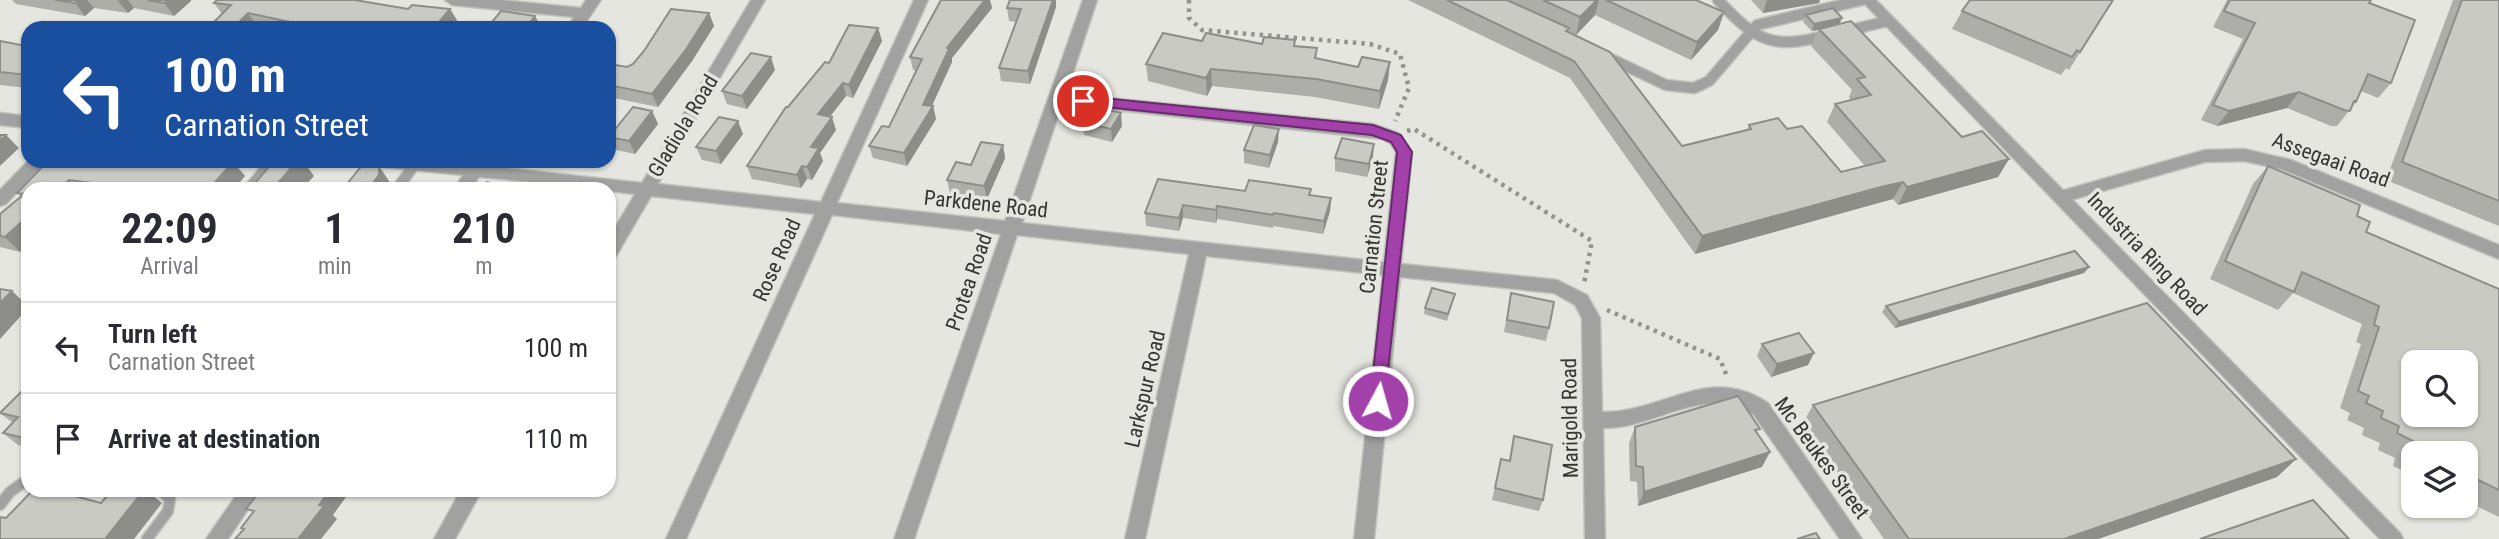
<!DOCTYPE html>
<style>
body{margin:0;font-family:"Roboto Condensed",sans-serif;background:#f2f2f3;color:#2b2b33;height:100vh;display:flex;flex-direction:column;font-size:26px;white-space:nowrap}
*{box-sizing:border-box;margin:0}
p{font-size:23px;color:#7c7c81}
.icon{flex:none;width:38px;height:38px;fill:none;stroke:currentColor;stroke-width:2;stroke-linecap:round;stroke-linejoin:round}
.map{position:relative;flex:1;overflow:hidden}
.side{position:absolute;left:21px;top:182px;width:595px;height:315px;display:flex;flex-direction:column;background:#fff;border-radius:21px;box-shadow:0 2px 5px #0004}
.side>*{flex:none}
.banner{position:absolute;left:21px;top:21px;width:595px;height:147px;border-radius:21px;box-shadow:0 2px 5px #0004;background:#1a4fa0;color:#fff;overflow:hidden}
.buttons{position:absolute;left:2401px;top:350px;display:grid;gap:14px}
.buttons a{display:grid;place-items:center;width:77px;height:77px;border-radius:14px;background:#fff;box-shadow:0 2px 5px #0004;font-size:35px}
.pin{position:absolute;display:grid;place-items:center;width:60px;height:60px;color:#fff;margin:-30px;border:4px solid #fff;border-radius:50%;box-shadow:0 2px 7px #0007}
.me{position:absolute;width:77px;margin:-38px;rotate:6deg;stroke-linejoin:round;filter:drop-shadow(0 0 5px #0008)}
.turn{display:flex;align-items:center;gap:24px;height:147px;padding:0 28px;font-size:32px}
.turn .icon{width:91px;height:91px;stroke-width:2.5}
.turn b{display:block;font-size:49px;line-height:60px}
.eta{display:flex;justify-content:space-evenly;align-items:center;height:119px;text-align:center}
.eta b{font-size:42px;font-weight:700;line-height:49px}
ul{padding:0;list-style:none}
li{display:flex;align-items:center;gap:21px;height:91px;padding:0 28px;border-top:2px solid #e1e1e2}
li div{flex:1}
li b{display:block;font-size:26px}
li em{font-style:normal}
.map>svg:first-child{display:block}
</style>
<div class="map">
<svg width="2499" height="539" viewBox="0 0 2499 539">
<rect width="100%" height="100%" fill="#e5e6df"/>
<g fill="none" stroke-linecap="round" stroke-linejoin="round">
<g stroke="#c2c3bd" stroke-width="13">
<path id="service" d="M1718,0c39,42 55,50 110,35
M1846,31l42,-10
M1607,57l59,28 28,3 15,-7 48,-56 105,-25
M249,189l23,-28
M397,189l18,-25
M0,505l10,-13 18,-13
M147,539l21,-28 2,-12 -10,-9"/>
</g>
<g stroke="#c2c3bd" stroke-width="3">
<path id="minor" d="M445,0h55l81,8 5,-8h15l-19,28h-15l7,-11 -122,-12z
M751,0h14l-107,184 163,18 93,-202h14l-91,203 168,18 78,-221h14l-31,94 307,30 25,9 14,19 -11,112 156,16 30,15 13,23 2,94c62,1 106,-49 166,-9l94,136h-22l-86,-124c-48,-33 -99,14 -151,13l2,111h-20l-3,-221 -7,-13 -21,-12 -154,-16 -26,262h-20l29,-264 -177,-19 -61,283h-20l64,-285 -172,-19 -103,304h-20l107,-305 -169,-19 -146,324h-20l149,-325 -164,-18 -36,62 -6,2v-22l26,-44 -26,-3v-2l-130,-12 -8,12h-17l9,-14 -80,-8 -8,-6h63l33,4 3,-4h14l-1,5 155,17zM1062,104l321,35 8,5 5,8 -12,110 -362,-39z
M0,113l28,3v12l-28,-3z
M2244,149l47,11 208,85v14l-218,-90 -37,-8 -39,1 -145,41 -8,-6 2,-4 151,-43z
M28,161h18l-40,43 -6,2v-16z
M240,490h21l-33,49h-22z
M461,490h21l-27,49h-21z"/>
</g>
<g stroke="#c2c3bd" stroke-width="3">
<path id="tertiary" d="M1861,0h15l524,533 3,6h-23z"/>
</g>
<path stroke="#93938f" stroke-width="4.5" stroke-dasharray="3.5 5" stroke-linecap="butt" d="M1189,0v18l13,12 168,14 30,10 9,34 -14,33
M1407,131l7,-2 178,112 -8,43
M1607,310l113,49 8,20"/>
<use href="#service" stroke="#a1a29f" stroke-width="10"/>
<use href="#minor" fill="#a1a29f" fill-rule="evenodd"/>
<use href="#tertiary" fill="#a1a29f" fill-rule="evenodd"/>
</g>
<path fill="#adaea9" d="M12,0h179v1l-17,15 -40,-8 -6,5 -34,-5 -9,8 -69,-12z
M941,0h49l2,8 -40,50v4l-20,44h1l3,13 -29,47 -34,-8 -4,-12 20,-19 28,-56 -4,-1 -3,-13z
M1408,0h288l28,12 -6,18 -27,30 -96,-45 -19,20 -8,-4v1l114,114 65,-16 2,-5 38,4 54,43 24,-6 -38,-44 8,-18 16,-4 -2,-3 3,-7 -41,-44 7,-16 -6,1 -9,-9 3,-7 33,9 123,113 47,22 -11,18 -100,28 -5,-6 -21,5 -177,50 -125,-176z
M1751,0h69l-1,3 -56,10z
M1968,0h145l-44,70 -3,-2 -5,7 -109,-46 10,-18 7,-11z
M2227,0h144l-2,3 22,80 -13,15 -17,-7 -5,11 -19,24h-6l-44,-18 -70,18 -16,-6 42,-81 -30,-12z
M2453,0h46v226l-113,-46z
M214,3l194,6h42l8,13 -5,6h-188l-8,-2 -2,2h-36l-5,-6 8,-8z
M1056,7l-26,77 -29,-3 -2,-13 17,-46 -7,-1 -2,-13z
M709,13l5,13 -22,35 -34,46 -49,-10v-33l18,3 6,-3z
M878,28l4,13 -29,57 -7,-2 -16,20 6,14 -16,23 3,8 -11,19 -5,-1 -6,9 -49,-9 -5,-13 41,-59 41,-44z
M1295,40v6l22,2 -1,11 42,8 32,-5 -2,18 -9,29 -64,-12 -103,-11 -5,10 -59,-15 -2,-17 56,-23 60,3z
M0,41l26,5 2,-2v44l-28,-3z
M775,70l-28,39 -20,-5 -5,-13z
M652,111l6,13 -23,30 -19,-4 -7,-13z
M1082,122l40,4 -10,16 -28,-7z
M743,134l-22,30 -19,-4 -6,-13z
M1278,142l-9,26 -25,-5v-13z
M1003,145l2,13 -18,41 -37,-6 -3,-13z
M1373,157l-6,20 -32,-6v-13z
M48,161l185,1 12,14 -11,13h-206l-8,63 -20,-5v-33l21,-17 -4,-4z
M2268,166l89,50 9,16 133,57v228l-33,-16v-48h-53v22l-20,-9 2,-8 -17,-8 2,-7 -18,-8 2,-7 -17,-8 3,-7 -10,-5 21,-64 -5,-2 6,-18 -69,-31 -15,17 -68,-31 43,-95z
M1311,189l-1,6 21,3 -1,13 -7,23 -50,-8v2l-56,-9 -1,4 -33,-5 -4,13 -33,-5 -1,-13 100,-22z
M2089,267l-5,6 -189,55 -13,-16 4,-6z
M1511,293l38,35 -3,13 -42,-9z
M1453,300l-6,21 -23,-7 1,-6z
M1762,344l46,21 -37,12 -14,-21z
M28,390v57l-10,-2 -15,-12 10,-10 -13,-10z
M1813,405l483,54 -19,18 -179,62h-214l-81,-116z
M1635,427l122,6 5,34 -124,39 -1,-24 -7,-1 -1,-38z
M1514,436l29,64 -4,11 -47,-11 9,-41 8,2z"/>
<path fill="#8d8d89" d="M79,0h8l7,8 -9,8 -10,-13z
M119,0h9l6,8 -6,5 -10,-12z
M169,0h22v1l-17,15 -10,-13z
M985,0h5l2,8 -40,50v4l-24,52 5,-8 3,13 -29,47 -3,-13 43,-105z
M1053,0h3v7l-26,77 -2,-13z
M1597,0h2l-4,15 -19,20 4,-18z
M1767,0h53l-1,3 -56,10z
M450,9l8,13 -5,6h-19z
M1724,12l-6,18 -27,30 6,-18z
M248,13l9,13 -2,2h-15l-3,-4z
M709,13l5,13 -22,35 -34,46 -6,-13z
M535,16l7,12h-16z
M1842,18l-3,7 -27,6 2,-7z
M878,28l4,13 -29,57 -4,-13z
M771,57l4,13 -28,39 -5,-13z
M1390,62l-2,18 -9,29 1,-18z
M1211,69l1,17 -5,10 -1,-18z
M843,83l3,13 -24,31 -4,-13z
M2299,92l-12,16 -70,18 12,-15z
M652,111l6,13 -23,30 -6,-13z
M1121,113l1,13 -10,16 -1,-13z
M832,117l4,13 -16,23 3,8 -11,19 -5,-13 4,-20z
M738,121l5,13 -22,30 -5,-13z
M1279,129l-1,13 -9,26 1,-13z
M6,135l13,13 -19,18v-25z
M1374,144l-1,13 -6,20 2,-13z
M1003,145l2,13 -18,41 -3,-13z
M2009,159l-11,18 -100,28 9,-18z
M297,161h6l11,15 -12,13h-29z
M233,162l12,14 -11,13h-25z
M379,166l12,18v5h-23z
M802,166l5,13 -6,9 -4,-13z
M69,180l9,9h-19z
M1903,182l-10,17 -198,55 7,-18z
M1331,198l-1,13 -7,23 1,-13z
M1183,205v13l-4,13v-13z
M1217,206v13l-1,4v-13z
M28,216v28l-8,8 -15,-15z
M2089,267l-5,6 -189,55 4,-6z
M12,291l16,15v2l-28,31v-36z
M1814,353l-6,12 -37,12 6,-13z
M1770,452l-8,15 -124,39 6,-14z
M2296,459l-19,18 -179,62h-34z
M144,490h2l16,13 -28,36h-29z
M330,490h21l-18,25 4,4 -16,20h-23l21,-34z"/>
<path fill="#c9cac4" stroke="#8d8d89" stroke-width="2" fill-rule="evenodd" d="M55,0h24l-4,3z
M148,0h21l-5,3z
M217,0h138l53,9 4,-4 38,4 -16,19h-32l-26,-3 -4,3h-76l-6,-1 5,-4 -47,-10 -11,11 -23,-2 17,-17 -17,-2z
M941,0h44l-38,48 2,1 -26,56 10,1 -29,47 -35,-7 13,-20 7,1 33,-68 -12,-2z
M1010,0h43l-25,71 -29,-3 22,-59 -14,-1z
M1447,0h60l62,28 -3,3 44,21 72,94 69,-17 -2,-4 29,-7 9,11 15,-3 39,46 44,-11 -50,-57 36,-9 -14,-16 8,-2 -46,-48 32,-8 111,116 20,-6 27,28 -102,28 -4,-5 -22,5 -179,49 -128,-175z
M1543,0h54l-17,17z
M1606,0h90l28,12 -27,30z
M1970,0h143l-33,52 -3,-2 -5,7 -110,-46z
M2230,0h141l-2,3 46,17 -24,63 -23,-9 -12,28 -2,-1 -4,10 -6,-1 -45,-18 -70,19 -16,-6 42,-82 -31,-12z
M2462,0h37v201l-97,-39z
M1833,8l9,10 -28,6 -8,-9z
M671,9l38,4 -22,35 -35,46 -43,-9v-21l18,3 6,-3 11,-13z
M501,11l34,5 -9,12h-39z
M849,25l29,3 -29,57 -6,-2 -25,31 14,3 -21,30 8,1 -12,19 -5,-1 -5,9 -50,-9 39,-59h2l37,-45 4,1z
M1163,33l39,8 4,-8 56,11 2,-7 31,3 -1,6 23,2 -2,10 43,9 4,-10 28,5 -10,29 -64,-12 -105,-10 -5,9 -60,-14z
M0,41l26,5 2,-2v31l-28,-3z
M751,53l20,4 -29,39 -20,-5z
M1093,106l28,7 -10,16 -29,-7z
M633,107l19,4 -23,30 -20,-4z
M719,117l19,4 -22,30 -20,-4z
M1254,125l25,4 -9,26 -26,-5z
M0,135h6l-6,6z
M1342,138l32,6 -5,20 -34,-6z
M981,142l22,3 -19,41 -37,-6 9,-18 15,3z
M48,161h181l4,1 -24,27h-86l1,-2 -55,-7 -10,9h-31v27l-23,21 -5,-1v-22l24,-20 -7,-1z
M274,161h23l-24,28h-23z
M363,164l16,2v9l-11,14h-25z
M2268,166l92,39 -3,11 13,6 -4,10 133,57v201l-33,-16v-21h-44l-9,-4 2,-7 -18,-9 2,-7 -18,-8 2,-7 -17,-8 3,-7 -11,-5 21,-64 -5,-2 5,-19 -77,-34 -8,20 -69,-31zM2413,362h53v53h-53z
M1158,179l87,12 4,-11 62,9 -2,6 22,3 -7,23 -50,-8 -1,2 -56,-9 -1,4 -33,-5 -4,13 -34,-5z
M487,182l24,7h-31z
M2075,251l14,16 -190,55 -13,-16z
M1432,288l23,6 -7,20 -23,-6z
M0,289l12,2 -12,12z
M1511,293l43,9 -5,26 -42,-8z
M2147,303l149,156 -232,80h-155l-96,-134z
M1799,333l15,20 -37,11 -15,-20z
M24,389l4,1v49l-25,-6 15,-16 -18,-4z
M1738,396l22,33 -5,1 15,22 -126,40 -1,-25 -7,-1 -1,-39z
M1514,436l38,9 -9,55 -48,-12 6,-29 9,2z
M33,490h19l49,13 11,-13h32l-39,49h-105v-22l6,1z
M269,490h61l-11,15 5,1 -26,33h-63l9,-10 -3,-1 13,-17 -8,-2 14,-18 7,2z
M2313,500l36,39h-149z
M1816,533l4,6h-23z"/>
<path fill="#a141a9" stroke="#692a6e" stroke-width="2" d="M1083,96l290,29 28,10 11,17 -28,254h-12l-2,-5 27,-249 -6,-10 -19,-7 -295,-31 -2,-3z"/>
<g text-anchor="middle" dominant-baseline="central" stroke-width="7" stroke-linejoin="round" paint-order="stroke">
<g font-size="21" fill="#353533" stroke="#e5e6df">
<text transform="translate(683 126) rotate(-59)">Gladiola Road</text>
<text transform="translate(2331 160) rotate(20)">Assegaai Road</text>
<text transform="translate(986 204) rotate(6)">Parkdene Road</text>
<text transform="translate(1374 227) rotate(-84)">Carnation Street</text>
<text transform="translate(2147 254) rotate(46)">Industria Ring Road</text>
<text transform="translate(777 260) rotate(-66)">Rose Road</text>
<text transform="translate(969 282) rotate(-71)">Protea Road</text>
<text transform="translate(1145 389) rotate(-77)">Larkspur Road</text>
<text transform="translate(1570 418) rotate(-91)">Marigold Road</text>
<text transform="translate(1822 458) rotate(54)">Mc Beukes Street</text>
</g>
</g>
</svg>
<div class="buttons">
<a><svg class="icon" aria-label="search" viewBox="0 0 24 24"><circle cx="10" cy="10" r="6"/><path d="M15 15l6 6"/></svg></a>
<a><svg class="icon" aria-label="layers" viewBox="0 0 24 24"><path d="M12 4l9 5-9 5-9-5zM3 14l9 5 9-5"/></svg></a>
</div>
<div class="pin" style="left:1083px;top:101px;background:#d93025"><svg class="icon" aria-label="arrive" viewBox="0 0 24 24"><path d="M6 21V4h12l-3 4 3 4H6"/></svg></div>
<svg class="me" style="left:1378px;top:401px" viewBox="-20 -20 40 40"><circle r="17" fill="#a141a9" stroke="#fff" stroke-width="3"/><path d="M0-11L8 9 0 5-8 9z" fill="#fff"/></svg>
<div class="banner">
<div class="turn"><svg class="icon" aria-label="left" viewBox="0 0 24 24"><path d="M17 20v-9H6M10 6l-5 5 5 5"/></svg><div><b>100 m</b>Carnation Street</div></div>
</div>
<section class="side">
<div class="eta">
<div><b>22:09</b><p>Arrival</p></div>
<div><b>1</b><p>min</p></div>
<div><b>210</b><p>m</p></div>
</div>
<ul>
<li><svg class="icon" aria-label="left" viewBox="0 0 24 24"><path d="M17 20v-9H6M10 6l-5 5 5 5"/></svg><div><b>Turn left</b><p>Carnation Street</p></div><em>100 m</em></li>
<li><svg class="icon" aria-label="arrive" viewBox="0 0 24 24"><path d="M6 21V4h12l-3 4 3 4H6"/></svg><div><b>Arrive at destination</b></div><em>110 m</em></li>
</ul>
</section>
</div>
